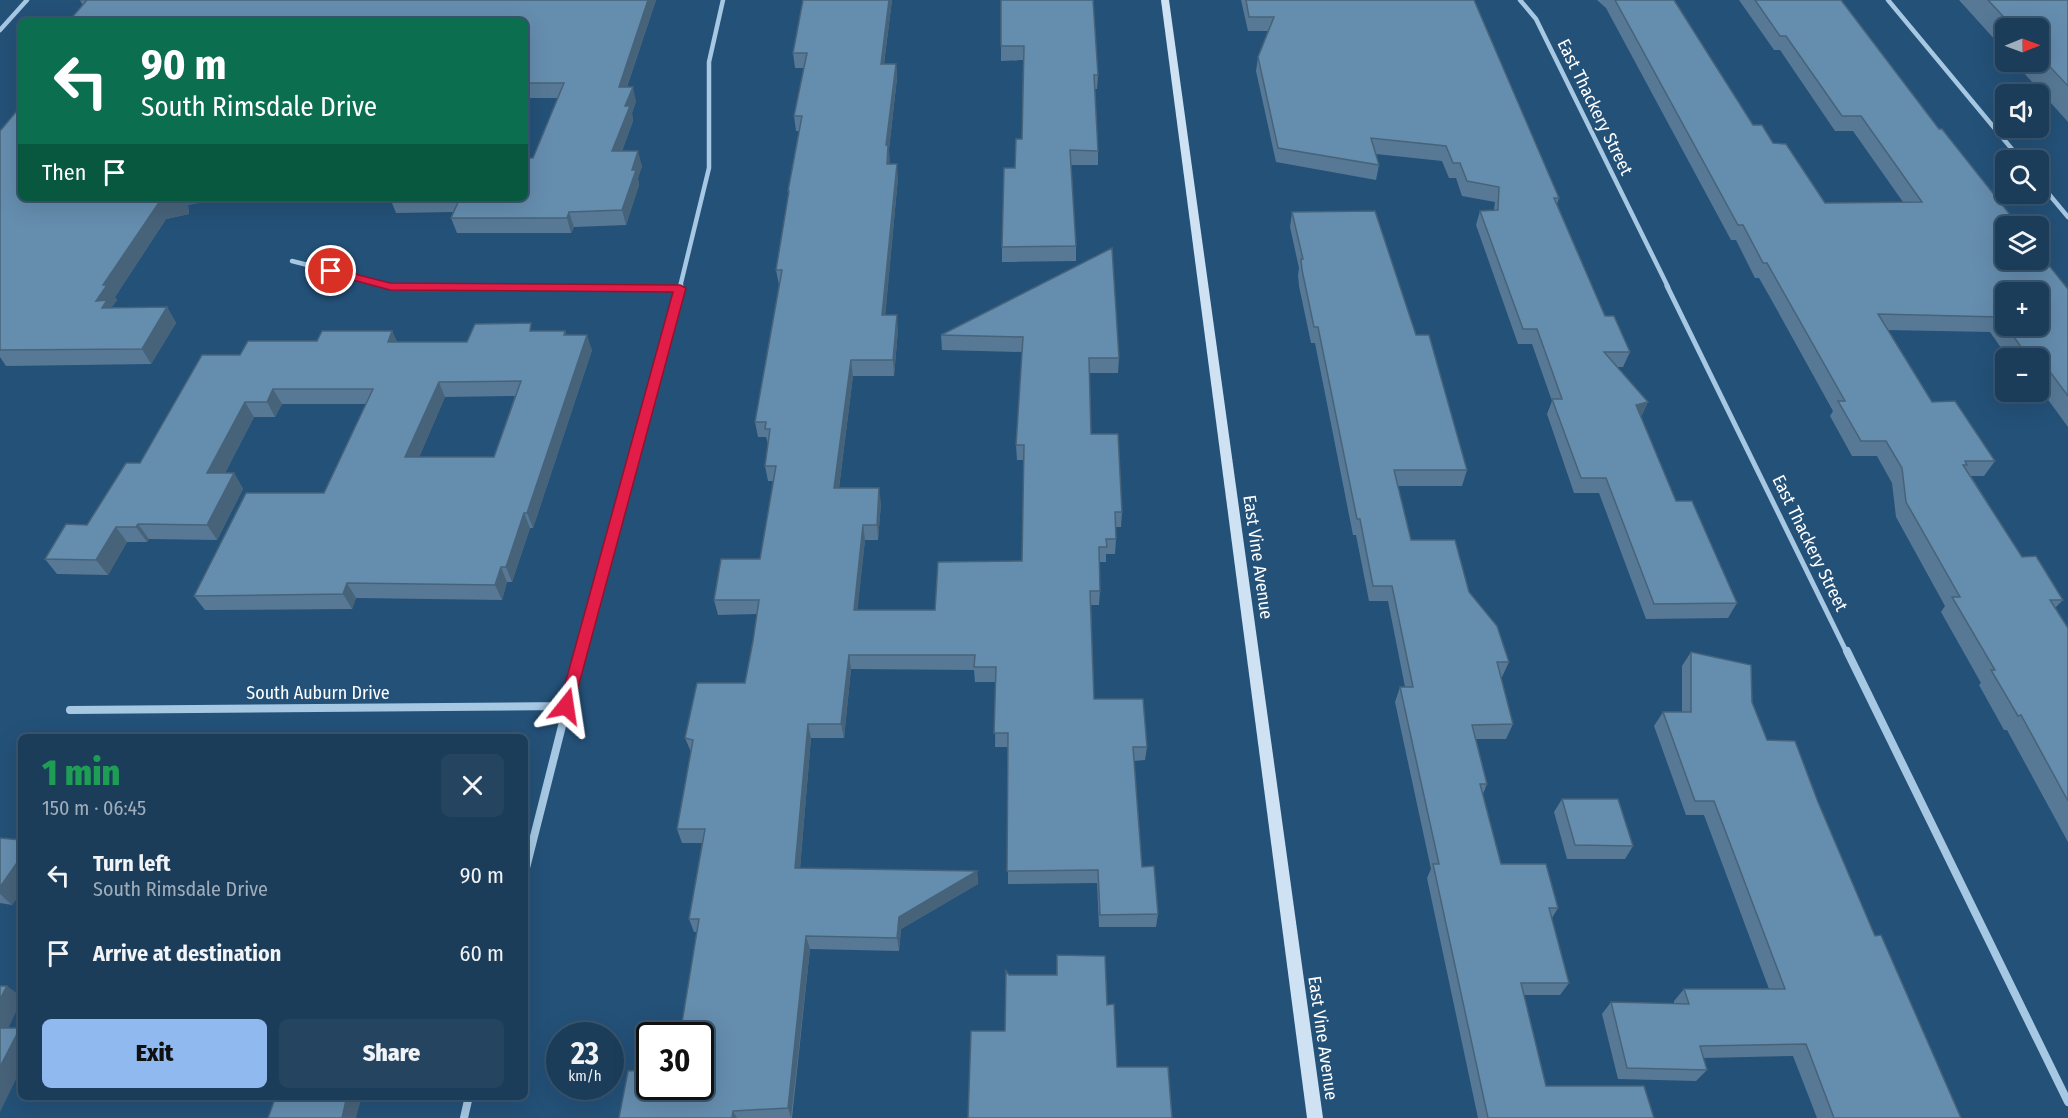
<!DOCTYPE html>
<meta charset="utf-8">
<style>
body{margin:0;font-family:"Fira Sans Condensed",sans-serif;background:#244460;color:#f1f3f6;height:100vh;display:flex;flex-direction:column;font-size:22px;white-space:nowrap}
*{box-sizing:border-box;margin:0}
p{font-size:20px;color:#a0aebb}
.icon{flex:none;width:33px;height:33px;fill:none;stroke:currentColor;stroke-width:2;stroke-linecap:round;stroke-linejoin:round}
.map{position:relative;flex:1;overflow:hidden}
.side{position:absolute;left:18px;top:734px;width:510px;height:366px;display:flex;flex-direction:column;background:#1b3d5a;border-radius:9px;box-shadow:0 6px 24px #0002,0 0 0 2px #395670}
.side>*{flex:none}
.top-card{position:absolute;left:18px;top:18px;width:510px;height:183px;border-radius:9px;box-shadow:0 6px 24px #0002,0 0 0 2px #395670;background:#0b6e4f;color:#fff;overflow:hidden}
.needle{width:39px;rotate:89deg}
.tools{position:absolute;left:1995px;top:18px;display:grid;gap:12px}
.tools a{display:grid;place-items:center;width:54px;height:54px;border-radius:9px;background:#1b3d5a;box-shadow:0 6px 24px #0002,0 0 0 2px #395670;font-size:30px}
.speed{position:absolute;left:546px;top:1022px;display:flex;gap:12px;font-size:30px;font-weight:700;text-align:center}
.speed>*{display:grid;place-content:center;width:78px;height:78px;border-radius:50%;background:#1b3d5a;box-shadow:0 6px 24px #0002,0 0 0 2px #395670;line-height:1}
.speed small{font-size:15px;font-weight:400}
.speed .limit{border:3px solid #111;border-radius:9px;background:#fff;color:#111}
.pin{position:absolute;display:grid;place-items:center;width:51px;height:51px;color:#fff;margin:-26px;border:3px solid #fff;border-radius:50%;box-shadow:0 2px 6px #0007}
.me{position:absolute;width:66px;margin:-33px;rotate:15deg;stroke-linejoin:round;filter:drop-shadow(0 0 4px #0008)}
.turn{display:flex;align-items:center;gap:21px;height:126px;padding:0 24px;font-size:27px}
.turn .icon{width:78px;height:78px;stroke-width:2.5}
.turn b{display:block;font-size:42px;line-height:51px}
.then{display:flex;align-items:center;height:57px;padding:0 24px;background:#0003;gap:12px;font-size:22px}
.round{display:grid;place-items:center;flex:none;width:63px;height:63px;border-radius:9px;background:#244460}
.overview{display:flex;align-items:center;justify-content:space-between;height:102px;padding:0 24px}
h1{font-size:36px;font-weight:800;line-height:45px;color:#1e9e55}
.button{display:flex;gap:12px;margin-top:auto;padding:12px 24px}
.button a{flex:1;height:69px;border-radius:9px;background:#90b9f0;color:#111;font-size:24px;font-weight:800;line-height:69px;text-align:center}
.button a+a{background:#244460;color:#f1f3f6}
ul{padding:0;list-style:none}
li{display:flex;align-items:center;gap:18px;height:78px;padding:0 24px}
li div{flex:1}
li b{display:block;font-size:22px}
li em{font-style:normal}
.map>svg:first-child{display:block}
</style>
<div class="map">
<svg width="2068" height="1118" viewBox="0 0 2068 1118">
<rect width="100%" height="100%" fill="#245178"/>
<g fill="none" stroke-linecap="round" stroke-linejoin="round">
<path stroke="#a6c8e3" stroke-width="4.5" d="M1520,0l16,19 132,268
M1888,0l133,160
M0,30l27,-30
M2038,181l30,36
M292,261l98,25 188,1
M680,287l29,-119v-106l14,-62"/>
<path stroke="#a6c8e3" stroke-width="5" d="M389,286l291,2
M1667,286l180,367
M581,653l100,-367"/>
<path stroke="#a6c8e3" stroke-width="8" d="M1847,651l221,451
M70,710l496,-4
M525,872l56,-221
M464,1118l5,-22"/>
<path fill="#cfe2f3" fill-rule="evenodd" d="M1161,0h8l154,1118h-16z"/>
</g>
<path fill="#577996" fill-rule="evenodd" d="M80,0h576l-29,87 9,14 -4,12 1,8 -11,30 20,15 -4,12 1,7 -13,40 -52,2 -3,6h-114l-6,-15 2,-6 -57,1 -6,-15h135l8,-40 25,-60h-33v-77l-442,-15z
M803,0h89l-8,64h12l1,14 -8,71v15l9,14 -13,137 13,15 -4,46h-41l-14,112 42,15 -3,37h-13l-8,70h78l87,-49 2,-101h-7l-1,-15 6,-93 -80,-2 -1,-15 171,-87 7,110 -1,15h-29l2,61 31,78 -1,15h-6l1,12 -1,15h-9v8h-7l1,29 -1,14h-8l3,94 53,48 -2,13 -11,1 8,106 16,47 -2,13h-57l-2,-44 -89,1v-137h-13l1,-65h-21l-1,-12 -123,-1 -7,69h-33l-11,130 177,3 1,13 -77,45 -2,22 -89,-2 -18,169h-173l81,-32 -3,-154h-3l-5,-13 13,-76h-20l-5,-14 14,-77 -6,-14 60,-55 8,-42 4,-27 -39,1 -4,-15 46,-41 14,-78h-6l-3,-15 3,-22 -2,-7h-8l-3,-15 24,-137 -3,-15 12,-73v-6l11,-60h-3l-2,-15 10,-48h-9l-2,-15z
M1001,0l97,75 -1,14h-2l3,62v14h-27l5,81v15l-74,1v-15l13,-79 7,-29 1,-79 -22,1z
M1241,0h233l85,198 -2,6 48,112 25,36 -7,15h-6l31,35 -7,15 35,84 61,102 -9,15 -82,1 -47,-126h-25l-27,-79 5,-13 -20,-57h-14l-42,-119 4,-14 14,-1 1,-8 -33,-6 -6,-18h-7l-7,-17 -66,-7 3,11 -3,15 -100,-18 -20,-91 2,-14 10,-26h-20z
M1597,0h77l79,125 20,18 52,60 78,-1 -50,-71h-18l-55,-81h-6l-35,-50h102l98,129 129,160v138l-30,-41v-28h-30l-18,-26 -103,-2 45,72 63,59 -11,15h-13l51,81 41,43 -8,8 13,20v214l-61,-112h-3l-25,-45 2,-2 -40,-71 4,-6 -49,-89 -4,-34 -15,-27h-25l-22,-40 3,-5 -62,-112 -12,-21h-4l-19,-38h-5l-125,-232z
M1959,0h109v122l-54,-60h24v-34h-32v24z
M0,131l21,67h202l-35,7 1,9 -23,5 -51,78 2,3 -6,8h1l55,-1 9,16 -25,41 -145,2 -6,-9z
M1292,212l124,123 51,135 -5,16h-64l13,54 58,52 40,70 -7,15h-1l12,47 -7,15h-30l11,45 -4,10 18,70 57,44 -6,10 17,65 -9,12h-36l22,91 108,32h-176l-51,-240 4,-9 -36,-167 5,-15h5l-17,-86h-19l-13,-66h-3l-38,-192h-4l-12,-57 -1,-11 1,-7 -9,-41z
M392,331l5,11h70l67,-11h31l1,4 26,15 -59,178h-3l-18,54h-5l-5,18 -146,-2 -4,11 -147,1 -11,-14 130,-103 42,-89h-84l-7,13h-21l-29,56h9l9,16 -26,51 -68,-1 -2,3h-20l-19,33 -51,-1 -12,-15 42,-34 53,-62 100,-108 77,-14zM515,396l-21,61h-75l26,-60z
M1691,652l61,50 15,38 51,62 57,134 86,182h-144l-24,-62 -90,2 4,12 -11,11 -78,-2 -16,-65 9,-12 63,2v-3l10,-12h85l-65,-174h-18l-32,-89 9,-14h19v-46z
M1562,799l71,47 -8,13h-58l-13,-47z
M0,838l21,2v52l-9,13 -12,-2z"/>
<path fill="#47637a" d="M648,0h8l-34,101 -3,-14z
M889,0h3l-10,78 -1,-14z
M896,64l1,14 -8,71 1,11 -2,19 -2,-34z
M633,87l3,14 -4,12 1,8 -17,45 -4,-15 13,-45z
M638,151l4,15 -4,12 1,7 -13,40 -4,-15 10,-40z
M897,164l1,14 -14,152 -2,-15z
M181,198h42l-35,7 1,9 -23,5 -51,78 2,3 -6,8 6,8 -6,8 -15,-23 7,-16 55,-81z
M569,212l5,15 -3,6 -4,-15z
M167,307l9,16 -25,41 -9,-15z
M897,315l1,15 -4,46 -1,-16z
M392,331l7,16 -11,-5z
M587,335l5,15 -59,178 -6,-15z
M851,360l2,16 -16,127 -3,-15z
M439,382l6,15 -32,75 -8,-15z
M273,389l9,15 -7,13 -8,-15z
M245,402l9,15 -37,72 -10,-16z
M1648,402l-7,15 -5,-12z
M234,473l9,16 -26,51 -10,-15z
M879,488l2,15 -3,37 -1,-15z
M524,513l6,15 -18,54 -6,-15z
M138,524l11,15 -2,3 -11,-15z
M863,525l2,15 -9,85 -2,-15z
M116,527l11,15 -19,33 -12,-15z
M501,567l6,15 -5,18 -7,-15z
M347,583l9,15 -4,11 -9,-15z
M849,655l2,14 -7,69 -3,-14z
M808,724l3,14 -12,143 -4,-13z
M21,857v35l-9,13 -12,-11v-7z
M977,871l1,13 -77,45 -2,22 -2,-13 2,-21z
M806,936l4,13 -19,169 -3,-10z
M7,986l14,10v5l-18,39 -3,-2v-39z
M20,1028l1,1v40l-21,43v-45z
M347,1096h15l-6,22h-14z
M733,1111l4,7h-5z"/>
<path fill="#658dae" stroke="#47637a" stroke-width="1.5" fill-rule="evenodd" d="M80,0h568l-29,87h14l-8,19h5l-18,45h26l-6,19h4l-14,40 -53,2 -2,6h-116l9,-20h65v-40h8l31,-75h-39v-62h-456l18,-21z
M803,0h86l-8,64h15l-10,81h2l-1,19h10l-15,151h15l-4,45h-42l-17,128h45l-2,37h-14l-9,85h81l3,-48 84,-1 2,-116h-8l7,-108 -82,-2 171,-87 7,110h-30l2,76h27l4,78h-7l1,27h-10l1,8h-8l1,44h-10l4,108h49l4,48h-14l9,120 12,-1 4,48 -58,1 -2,-45 -91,1 1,-138h-14l2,-66h-22l1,-12h-126l-8,69h-33l-13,144 182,3 -78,46 -2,21 -91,-2 -18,172 -55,3 -1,7h-113l9,-47 22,-1v16h50v-51h-20l19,-116h-10l16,-90h-28l16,-89 -8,-2 12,-55h48l8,-42 6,-41h-45l7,-41h39l16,-93h-11l5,-37h-5l1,-7h-11l27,-152h-6l13,-79h-1l14,-75h-8l13,-63h-14z
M1001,0h92l5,75h-4l4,76 -28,-1 6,96 -74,1 2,-79h11l1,-29h6l2,-93h-23z
M1246,0h228l85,198h-5l51,118h9l16,36h-26l44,50 -12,3 40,96h16l45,102 -83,1 -48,-126h-25l-29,-79h10l-25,-70h-14l-43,-118 18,-1 1,-23 -32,-6 -7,-18h-7l-7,-17 -75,-8 8,27 -101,-17 -20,-91 16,-40h-25z
M1615,0h59l79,125h9l11,18 13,1 39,59 97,-1 -61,-86h-19l-56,-80h-6l-25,-36h86l98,129h3l77,97h-13v34h32v-8l30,37v107l-23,-31h-7v-7h-9l-23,-32h32v-34h-32v33l-6,-8 -122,-3 54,88 23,-1 40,60h-30l2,4h-4l59,92 14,-1 27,44h-13l18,28v173l-47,-86 -3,1 -27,-46h4l-43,-73h8l-54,-95 -4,-34 -16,-27h-25l-23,-40h7l-78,-138h-4l-20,-38h-5z
M1988,0h80v86l-30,-32v-26h-24z
M21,106v92h160v1l-23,5 -55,81h4l-11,16 11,-1 -5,8 65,-1 -25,42 -142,1v-219z
M1375,211l41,124h13l38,135h-73l17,70h44l14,52 28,34 12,36h-12l16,62 -41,1 15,59h-7l21,80h45l12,44h-9l20,75h-48l25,103h98l10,32h-166l-55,-254h6l-39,-177h13l-21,-101h-19l-13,-67h-3l-39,-192h-4l-12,-57 -1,-11h2l-11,-47z
M531,323l-1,8h35l-1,4h23l-60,178h-3l-18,54h-5l-6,18 -148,-2 -4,11 -149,2 52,-103h78l49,-104h-100l-6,13h-22l-38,71h27l-27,52 -69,-1 -2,3h-20l-20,33 -51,-1 21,-35 21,1 39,-62h14l62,-108h38l8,-14h69l5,-10h70l-4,11h79l8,-18zM521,381l-27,76h-89l34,-75z
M1691,652l60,13 1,37 15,38 28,1 23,61 57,134 6,-1 80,183h-127l-28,-74 -106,2 7,24 -80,-2 -16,-66 78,2 -5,-15h101l-71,-188h-19l-32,-89h28z
M1562,799h56l15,47 -58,-1z
M0,838l21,2v17l-21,30z
M1057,955l48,1 2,49 7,-1 3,63h51l4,51h-204l3,-87h34l1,-60 3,4h48z
M0,986h7l-7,13z
M0,1028h20l-20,39z
M276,1096h71l-5,22h-74z"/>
<path fill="#e11d48" stroke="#92132f" stroke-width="1.5" d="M331,268l59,15 290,2 6,3 -114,422h-11l-2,-4 114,-414 -283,-2 -63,-17 -2,-2z"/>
<g text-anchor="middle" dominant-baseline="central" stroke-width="4.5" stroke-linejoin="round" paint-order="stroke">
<g font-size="18" fill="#fff" stroke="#245178">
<text transform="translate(1595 107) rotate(64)">East Thackery Street</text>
<text transform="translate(1810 543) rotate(64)">East Thackery Street</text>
<text transform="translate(1258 557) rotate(82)">East Vine Avenue</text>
<text x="318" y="693">South Auburn Drive</text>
<text transform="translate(1323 1038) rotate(82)">East Vine Avenue</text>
</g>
</g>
</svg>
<div class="tools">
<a><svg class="needle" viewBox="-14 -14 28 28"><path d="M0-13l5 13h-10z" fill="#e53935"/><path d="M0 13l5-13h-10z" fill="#a0aebb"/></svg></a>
<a><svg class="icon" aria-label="sound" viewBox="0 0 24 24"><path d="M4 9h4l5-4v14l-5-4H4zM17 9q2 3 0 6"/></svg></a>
<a><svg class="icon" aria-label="search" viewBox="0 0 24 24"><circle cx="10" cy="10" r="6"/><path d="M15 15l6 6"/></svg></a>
<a><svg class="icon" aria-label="layers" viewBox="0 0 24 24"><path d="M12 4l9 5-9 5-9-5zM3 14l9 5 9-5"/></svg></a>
<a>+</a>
<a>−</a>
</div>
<div class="speed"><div>23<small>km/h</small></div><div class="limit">30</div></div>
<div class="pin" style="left:331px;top:271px;background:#d93025"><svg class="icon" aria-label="arrive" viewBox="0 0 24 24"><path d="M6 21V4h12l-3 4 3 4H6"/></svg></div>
<svg class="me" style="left:566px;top:706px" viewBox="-20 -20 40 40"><path d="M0-17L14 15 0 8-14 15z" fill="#e11d48" stroke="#fff" stroke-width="4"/></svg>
<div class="top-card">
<div class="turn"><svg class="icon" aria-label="left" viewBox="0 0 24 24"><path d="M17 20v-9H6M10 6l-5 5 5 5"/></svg><div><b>90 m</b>South Rimsdale Drive</div></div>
<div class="then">Then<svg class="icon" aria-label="arrive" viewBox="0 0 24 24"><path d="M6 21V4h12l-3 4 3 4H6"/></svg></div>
</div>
<section class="side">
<div class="overview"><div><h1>1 min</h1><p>150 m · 06:45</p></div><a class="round"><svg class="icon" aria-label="close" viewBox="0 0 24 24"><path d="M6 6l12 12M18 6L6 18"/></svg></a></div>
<ul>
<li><svg class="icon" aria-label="left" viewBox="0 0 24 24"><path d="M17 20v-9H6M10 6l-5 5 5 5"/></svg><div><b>Turn left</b><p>South Rimsdale Drive</p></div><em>90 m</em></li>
<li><svg class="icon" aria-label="arrive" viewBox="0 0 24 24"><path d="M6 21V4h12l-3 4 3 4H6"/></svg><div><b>Arrive at destination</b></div><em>60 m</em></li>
</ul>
<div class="button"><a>Exit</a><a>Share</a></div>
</section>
</div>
